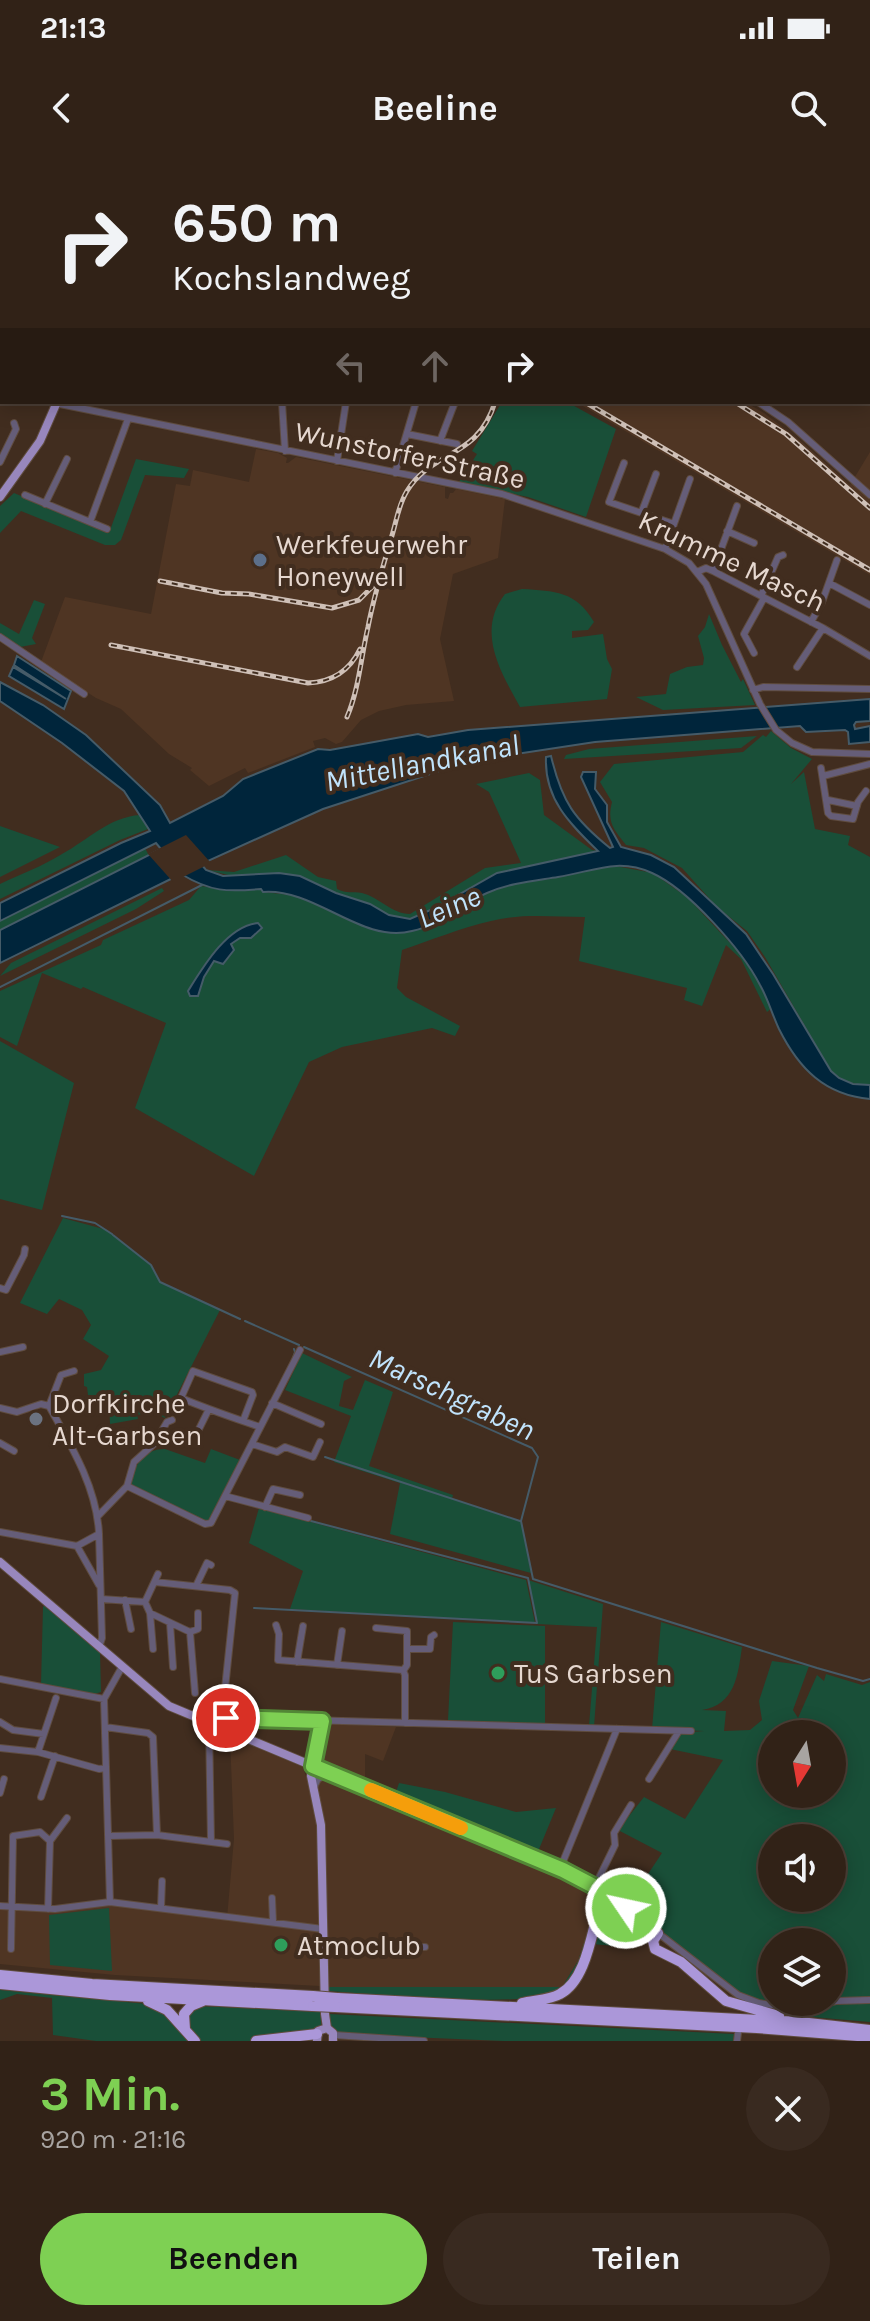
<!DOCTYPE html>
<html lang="de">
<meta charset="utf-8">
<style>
body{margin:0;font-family:Karla,sans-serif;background:#392a20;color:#f1f3f6;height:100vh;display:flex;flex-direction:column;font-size:30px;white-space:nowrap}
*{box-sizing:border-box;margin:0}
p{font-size:26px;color:#a8a4a1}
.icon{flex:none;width:44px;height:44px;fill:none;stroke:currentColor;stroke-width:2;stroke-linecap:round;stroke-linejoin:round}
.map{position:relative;height:1881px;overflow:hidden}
.drawer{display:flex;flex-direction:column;background:#312217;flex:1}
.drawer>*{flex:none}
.banner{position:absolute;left:0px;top:0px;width:870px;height:244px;box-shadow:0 4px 20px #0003,0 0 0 2px #4c3f36;background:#312217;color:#f1f3f6;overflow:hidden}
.needle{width:52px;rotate:191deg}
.controls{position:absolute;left:758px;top:1560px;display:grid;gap:16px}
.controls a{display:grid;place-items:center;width:88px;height:88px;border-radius:50%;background:#312217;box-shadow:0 4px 20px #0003,0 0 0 2px #4c3f36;font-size:40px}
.pin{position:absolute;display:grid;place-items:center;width:68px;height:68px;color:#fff;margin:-34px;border:4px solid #fff;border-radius:50%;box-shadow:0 2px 8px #0007}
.me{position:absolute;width:88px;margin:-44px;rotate:304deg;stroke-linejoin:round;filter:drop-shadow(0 0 6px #0008)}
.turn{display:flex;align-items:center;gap:28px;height:168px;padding:0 40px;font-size:36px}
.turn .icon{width:104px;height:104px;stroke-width:2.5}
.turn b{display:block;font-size:56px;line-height:68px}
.lanes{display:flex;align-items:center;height:76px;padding:0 40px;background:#0003;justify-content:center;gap:40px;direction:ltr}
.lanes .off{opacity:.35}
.round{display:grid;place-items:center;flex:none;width:84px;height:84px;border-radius:42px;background:#392a20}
.summary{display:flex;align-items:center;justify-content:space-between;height:136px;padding:0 40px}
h1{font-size:48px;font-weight:700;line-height:60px;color:#7ed053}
.primary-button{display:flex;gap:16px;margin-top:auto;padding:16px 40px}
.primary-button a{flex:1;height:92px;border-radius:48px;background:#7ed053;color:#111;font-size:32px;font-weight:700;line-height:92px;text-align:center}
.primary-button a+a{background:#392a20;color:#f1f3f6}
.status{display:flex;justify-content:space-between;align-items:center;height:56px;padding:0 40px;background:#312217;direction:ltr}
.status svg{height:22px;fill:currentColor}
header{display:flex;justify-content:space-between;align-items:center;height:104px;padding:0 40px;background:#312217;font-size:36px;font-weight:700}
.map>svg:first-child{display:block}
</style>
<div class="status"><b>21:13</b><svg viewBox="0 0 49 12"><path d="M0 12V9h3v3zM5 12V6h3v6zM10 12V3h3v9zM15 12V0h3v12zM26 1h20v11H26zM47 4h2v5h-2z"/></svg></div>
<header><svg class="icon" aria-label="back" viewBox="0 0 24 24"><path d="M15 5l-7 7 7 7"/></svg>Beeline<svg class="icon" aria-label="search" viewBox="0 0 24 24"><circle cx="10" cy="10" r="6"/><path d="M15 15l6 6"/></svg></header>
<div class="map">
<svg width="870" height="1881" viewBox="0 0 870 1881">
<rect width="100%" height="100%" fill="#412d1f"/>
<path fill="#4f3523" d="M576,242h169l19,11 39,30 47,42 20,-33v123z
M256,289l22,4 9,5 -1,5h2l8,-6 149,30v11l3,1 2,-6h3l3,-4 49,10 -7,59 -45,16 -13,65 14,62 -48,4 -27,6 -18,9 -19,22 -6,2 -11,-6 -12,3 2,6 -67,26 -3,-5 -36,18 -19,-16 2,-2 -23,-14 -48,-45 -25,-11 -55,-36 24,-65 86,17 25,-130 14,2 3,-16 56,12z
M329,1564l67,3 -13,34 -18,-7v29l-46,-21 5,-35z
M230,1577l73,30 13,42 4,177 -205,-11 -115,-11v-55l54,3 58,-8 115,14 7,-79z
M325,1616l232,96 44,23 -23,66 -16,26h-235l-10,-201 2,-6z"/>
<path fill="#194f38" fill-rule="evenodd" d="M502,242h65l49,27 -30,88 -58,-20 -69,-15 18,-28 -5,-3z
M136,299l53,10 -5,9 -39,-3 -24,65 -6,5h-10l-84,-34 -21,22v-27l14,-13 95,40z
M522,429c33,2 54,2 72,33l-6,8 -16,1v7l31,-4 4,25 5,10 -5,30 -87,8c-20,-36 -44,-76 -15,-113z
M34,440l11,4 -13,34 4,6 -16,3 -20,-13v-11l19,11z
M709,454l13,31 19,37 2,-3 12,26 -92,5 -27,-13 30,-3 4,-20 17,-7 16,-2 1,-7 -6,-22 7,-9z
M771,571l20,17 21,11 -21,25 13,-12 11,57 35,7 -2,9 22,12v228c-16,0 -28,-4 -39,-14l-66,-114 -18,-26 -30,-24 -35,-39 -38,-20 -18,-3c-13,-16 -19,-23 -14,-43l-12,-20 14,-18 129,-12 20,-17 3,2z
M757,576l-16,12 -177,11 2,-4 23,-6z
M529,613l11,7 4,35 48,35 7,1 -102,22 -62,35 -25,11 -21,-4 -30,-15 -80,-27 -46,3 -27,-6 28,2 52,-17 32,22 18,4 1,8c10,5 15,2 25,4 17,4 30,21 48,21l75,-46 36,-5 -32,-71 -13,-8z
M140,655l8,14 -28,11 -120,59v-15c21,-10 43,-18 62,-30 26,-14 47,-37 78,-39z
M0,666l60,21 -60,30z
M145,688l4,8 -149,74v-9z
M610,705l43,8 35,25 58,62 26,48 -5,4 -26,-53 -15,-14 -24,61 -18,-6 3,-12 -108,-27 6,-44c-31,0 -64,-4 -94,4 -30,7 -60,19 -89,29l-5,38 9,9 54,29 -5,10 -23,-8 -90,19 -33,15 -55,114 -119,-68 31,-85 -83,-36 -2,2 -39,-16 -25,73 -17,-9v-46l101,-46 2,-5 86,-40 12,-14 31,5 29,-2 2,3 28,3 19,5 68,30 48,-3 54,-30 29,-13 46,-6z
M162,728l2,3 -28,18 -136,67 11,-13z
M0,881l74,42 -32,127 -42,-11z
M63,1058l44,12 44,35 9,17 60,28 -55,108 -13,-6 -15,3 1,4 -28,5 -1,-23h-14l-7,-6 -1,-8 -3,-1v-12l17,-4 8,-14 -26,-17 8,-14 -9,-15 -23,-11 -12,15 -27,-11z
M302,1193l50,24 -8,4 -5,25 14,4 12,-30 28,12 -24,74 84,29 -1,4 69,22 10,52 -141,-39 10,-51 -66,-21 17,-46 -66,-26z
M165,1289l40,14 6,-14 29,11 -34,65 -77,-40c6,-19 13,-36 36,-36z
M259,1348l267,72 9,43 -245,-14 13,-38 -54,-28z
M528,1420l75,24 -9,123 -5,-1 8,-99 -60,-3z
M45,1444l55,48 1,40 -7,2 -53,-10 2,-77z
M453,1462l92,4v99l-97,-5z
M661,1462l81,25c-4,28 -7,58 -40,63l24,1 -2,20 26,-1 12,-10 -3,-19 13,-40 37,5 -16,44 5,8 19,-43 7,6 2,-7 36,11 8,-3v316l-38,2v-58h-60v60h55l-16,4 -19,1 -47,-11 -101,-70 4,6 -11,14 -11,-3v4l-34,-3c-9,15 -16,35 -31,46 -25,20 -194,3 -234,1v-4h235l16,-26 17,-52 11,-9h5l13,10 38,-57 -44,-23 26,-33 41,22 38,-59 -53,-11 10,-16 24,-2 -52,-2zM772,1574h60v60h-60zM772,1678h60v60h-60z
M399,1623l46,9 71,20 40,-4 -19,46 -142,-59z
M109,1748l3,63 -62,-6 -1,-50z
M0,1830l147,14 17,8 24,29h-92l-43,-6 -1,-37 -35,-4 -17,6z
M870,1841v21l-70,-6 -55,-13 57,8 34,-8z
M198,1846l124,6 -1,13 -13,10 2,6h-115l-9,-25z
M329,1854l405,20 -1,7h-229l-166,-7 -8,-8z"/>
<path fill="#00253b" stroke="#455b68" stroke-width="2" d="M17,496l54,35 -7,18 -55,-33 4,-9 53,32 -52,-34z
M0,522l43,23 43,30 74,70 10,18 53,-27 20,-17 75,-30 12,1 88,-16 10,3 40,-7 402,-31v22l-14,1 -2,3 1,4 15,-3v16l-21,2 -1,-12 -3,-2 -39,2 -6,-6 -205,16 -125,19 -147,48 -122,55 5,6 17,6 56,-3 21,3 36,17 34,11 19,11 21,4 25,-11 62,-35 101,-22c-28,-27 -54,-52 -52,-94l5,-1c11,46 23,63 59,92l3,-1 -32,-70 2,-5h13l-1,17 12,16v17l14,25 30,8 23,12 72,67 27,40 58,97 8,7 14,6 17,1v14c-45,-4 -71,-30 -91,-70 -7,-15 -11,-30 -19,-44 -18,-35 -72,-96 -108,-112 -35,-16 -60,-1 -94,4 -25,4 -48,6 -71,16 -26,11 -47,32 -75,38 -51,13 -96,-43 -149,-39l-2,-3c-34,3 -50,3 -80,-15l-181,89v-33l161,-81 -5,-6 -156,78v-18l121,-60 29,-12 -26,-40 -62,-48 -62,-42z
M258,763l4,5 -11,10h-11l-9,6 3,6 -11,14 -9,-3 -10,16 -6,19h-8l-2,-5c15,-24 39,-65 70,-68z"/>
<path fill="#412d1f" d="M186,675l25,28 -38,19 -25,-28z"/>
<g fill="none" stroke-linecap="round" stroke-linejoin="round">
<path stroke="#455b68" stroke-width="2" d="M0,827l202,-102
M62,1056l33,7 17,11
M113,1075l38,30 9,17 80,37
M245,1161l54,24
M304,1187l228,101 6,9 -17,64 12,58 284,89 46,13 7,-2
M293,1198l2,-6 -1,-3
M325,1297l195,64
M254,1448l283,15 -9,-45 -217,-57"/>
<path stroke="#00253b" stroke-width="4" d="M632,2l1,-2"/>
<g stroke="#5f4c3f" stroke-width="8">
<path id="minor" d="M129,0l4,2
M302,0l3,2
M41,2v-2
M115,2l1,-2
M286,2l2,-2
M0,34l2,1
M0,78l2,1
M0,125l2,1
M0,152l2,-6
M0,216l2,1
M0,224l2,-2
M50,242l452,92 163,55 24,14 17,21 54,120 16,26 16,13 20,9 58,2
M282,242l3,49
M758,242l30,20 82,73
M407,274l50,10
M440,281l15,-39
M337,301l9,-59
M0,302l16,-33 -2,-6
M624,303l-15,39 65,22
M395,313l21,-71
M25,335l82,34
M45,344l22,-45
M642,351l14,-37
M90,362l38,-103
M727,371l27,12
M665,389l25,-70
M713,411l24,-65
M697,412l9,-4 7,3 110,57 47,28
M829,423l41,22
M761,436l17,-39 5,-2
M811,462l11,-20 15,-42
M0,477l84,57
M754,493l-10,-19 20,-36
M797,507l26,-39
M753,530l10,-3 107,2
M821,608l7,45 3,3 22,3 5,-17 8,-11
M823,616l47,-12
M828,640l29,6
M0,1128l6,2 18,-35 1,-6
M0,1192l23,-5
M272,1243l49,21
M49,1246l12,-31 13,-4
M0,1248l17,4 24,-8 8,2c22,39 48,82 50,128l-22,12 -77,-14
M243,1261l10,-26 -1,-3 -59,-21 -12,27c26,11 53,20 79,29
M196,1275l13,-26
M0,1283l14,8
M252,1284l25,8 8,-5 28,10 7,-15
M127,1326l7,-24 20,-18 13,-22 5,-2
M225,1336l83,22
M265,1347l8,-18 27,6
M98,1356l29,-30 78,38 6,-1 89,-173
M77,1386l22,39
M155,1422l75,8 5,3 -11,105
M196,1426l11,-23 4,2
M101,1439l44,3 13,-28
M125,1440l6,29
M145,1442l5,11 40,19 8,-3v-16
M150,1453l3,36
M170,1463l3,44
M276,1465l3,9 -1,26 125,10 2,5v48
M376,1468l31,3v34l-4,6
M190,1472l5,61
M99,1487l3,-9 -3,-104
M407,1489h23l1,-12 3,-2
M297,1502l6,-36
M337,1505l5,-34
M0,1519l104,20
M200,1560l3,-3 488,14
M322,1561l-9,45 247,103 45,23 133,103 21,8 40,6 37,-8 34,-1
M0,1562l13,8 31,4
M209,1563l2,119
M105,1567l43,6 5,4 4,98
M0,1588l38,4 61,17 7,-1
M38,1592l18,-54
M649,1619l30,-48
M314,1627l4,-8 11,-6
M0,1633l4,-14
M41,1637l14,-41
M108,1676l49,-1 70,9
M50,1681l17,-23
M560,1709l57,-140
M595,1726l20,-41 -1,-12 17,-28
M605,1732l-7,20 16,7 6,-16
M272,1738l1,24
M110,1742l-6,-203 18,-32
M0,1746l55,3 55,-7 213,27
M161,1748l1,-27
M323,1787h102
M11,1789l2,-113 27,-4 10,9 -2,68
M334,1875l90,6
M737,1881l1,-8"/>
</g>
<g stroke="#5f4c3f" stroke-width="10">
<path id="major" d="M239,2l1,-2
M601,2v-2
M868,220l2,1
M0,337l40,-56 17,-39
M0,1402l169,144 144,60 -2,10 10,49 4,189 2,14
M327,1868l6,5v8
M317,1881l1,-10 9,-3"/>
</g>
<g stroke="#5f4c3f" stroke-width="12">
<path id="highway" d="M658,1773l-5,8 2,8 26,13 45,39 53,15
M0,1815l92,9 221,12
M0,1824l110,11 203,11
M337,1838l463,24 70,8
M148,1841l19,9 28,31
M522,1843c12,-3 28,-3 38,-9 25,-13 31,-57 38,-82
M335,1847l422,21 113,9
M185,1869l-1,-15 7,-8 12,-5
M256,1881l61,-7"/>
</g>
<use href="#minor" stroke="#655d78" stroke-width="6"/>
<use href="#major" stroke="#9887bd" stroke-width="8"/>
<use href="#highway" stroke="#ab97d9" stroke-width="10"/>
<g stroke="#cfc0b7" stroke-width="5">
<path id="rail" d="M161,0l4,2
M183,0l3,2
M206,0l2,2
M585,242l285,168
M735,242l51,32 84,74
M160,421l62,12 27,1 83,14 27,-8 18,-18
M111,485l197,38c24,-1 42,-13 52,-34
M347,557c12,-28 14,-60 21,-90 6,-32 16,-64 25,-95 4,-14 6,-28 14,-41 25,-41 71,-32 88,-89"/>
</g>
<use href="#rail" stroke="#412d1f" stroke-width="2" stroke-dasharray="6" stroke-linecap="butt"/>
<g stroke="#5f4c3f" stroke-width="12" stroke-linecap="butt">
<path id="highway-bridge" d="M313,1836l24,2
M313,1846l22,1"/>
</g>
<use href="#highway-bridge" stroke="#ab97d9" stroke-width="10"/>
</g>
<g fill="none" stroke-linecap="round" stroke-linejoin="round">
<g stroke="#528736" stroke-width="20">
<path id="route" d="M226,1558l96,3 -9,45 250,104 42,22 21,16"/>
</g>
<use href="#route" stroke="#7ed053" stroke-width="14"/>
<path stroke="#f59e0b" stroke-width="14" d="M371,1630l90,38"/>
</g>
<circle fill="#5c6f8a" stroke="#412d1f" stroke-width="3" cx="260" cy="400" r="8"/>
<circle fill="#6b7280" stroke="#412d1f" stroke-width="3" cx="36" cy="1259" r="8"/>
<g fill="#2e9e5b" stroke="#412d1f" stroke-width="3">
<circle cx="498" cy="1513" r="8"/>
<circle cx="281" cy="1785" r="8"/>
</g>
<g text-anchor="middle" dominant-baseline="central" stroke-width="8" stroke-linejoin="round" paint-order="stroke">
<g font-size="28" fill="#e6d8d0" stroke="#412d1f">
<text transform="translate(410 295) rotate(12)">Wunstorfer Straße</text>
<text transform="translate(732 401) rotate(25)">Krumme Masch</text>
</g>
<g font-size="28" fill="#e6d8d0" stroke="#412d1f" text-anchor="start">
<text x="276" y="384">Werkfeuerwehr<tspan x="276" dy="32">Honeywell</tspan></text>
<text x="52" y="1243">Dorfkirche<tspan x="52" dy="32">Alt-Garbsen</tspan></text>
<text x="514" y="1513">TuS Garbsen</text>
<text x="297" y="1785">Atmoclub</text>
</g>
<g font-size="30" font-style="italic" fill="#c0e3fc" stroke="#412d1f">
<text transform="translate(422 603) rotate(-11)">Mittellandkanal</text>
<text transform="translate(449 747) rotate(-23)">Leine</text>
<text transform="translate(452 1234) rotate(25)">Marschgraben</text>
</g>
</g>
</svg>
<div class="controls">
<a><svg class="needle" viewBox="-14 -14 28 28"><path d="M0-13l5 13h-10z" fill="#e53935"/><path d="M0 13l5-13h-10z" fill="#a8a4a1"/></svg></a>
<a><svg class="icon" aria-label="sound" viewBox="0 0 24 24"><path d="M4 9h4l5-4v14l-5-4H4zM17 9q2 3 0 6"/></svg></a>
<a><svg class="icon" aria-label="layers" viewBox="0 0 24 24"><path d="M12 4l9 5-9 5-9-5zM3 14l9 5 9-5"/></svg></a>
</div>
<div class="pin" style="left:226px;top:1558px;background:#d93025"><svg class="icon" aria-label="arrive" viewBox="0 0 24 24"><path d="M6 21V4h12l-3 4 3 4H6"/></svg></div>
<svg class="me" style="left:626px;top:1748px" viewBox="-20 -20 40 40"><circle r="17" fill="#7ed053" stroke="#fff" stroke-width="3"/><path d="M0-11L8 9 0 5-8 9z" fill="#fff"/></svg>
<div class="banner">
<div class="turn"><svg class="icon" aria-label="right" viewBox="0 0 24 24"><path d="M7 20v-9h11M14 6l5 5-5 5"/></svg><div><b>650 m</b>Kochslandweg</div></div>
<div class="lanes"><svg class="icon off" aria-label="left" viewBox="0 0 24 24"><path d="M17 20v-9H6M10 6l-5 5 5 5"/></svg><svg class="icon off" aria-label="ahead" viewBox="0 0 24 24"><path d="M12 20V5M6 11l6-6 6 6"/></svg><svg class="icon" aria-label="right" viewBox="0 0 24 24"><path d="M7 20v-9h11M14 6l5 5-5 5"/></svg></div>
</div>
</div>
<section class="drawer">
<div class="summary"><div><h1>3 Min.</h1><p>920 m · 21:16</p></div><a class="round"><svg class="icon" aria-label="close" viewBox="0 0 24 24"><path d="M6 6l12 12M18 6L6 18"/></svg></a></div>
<div class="primary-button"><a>Beenden</a><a>Teilen</a></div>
</section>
